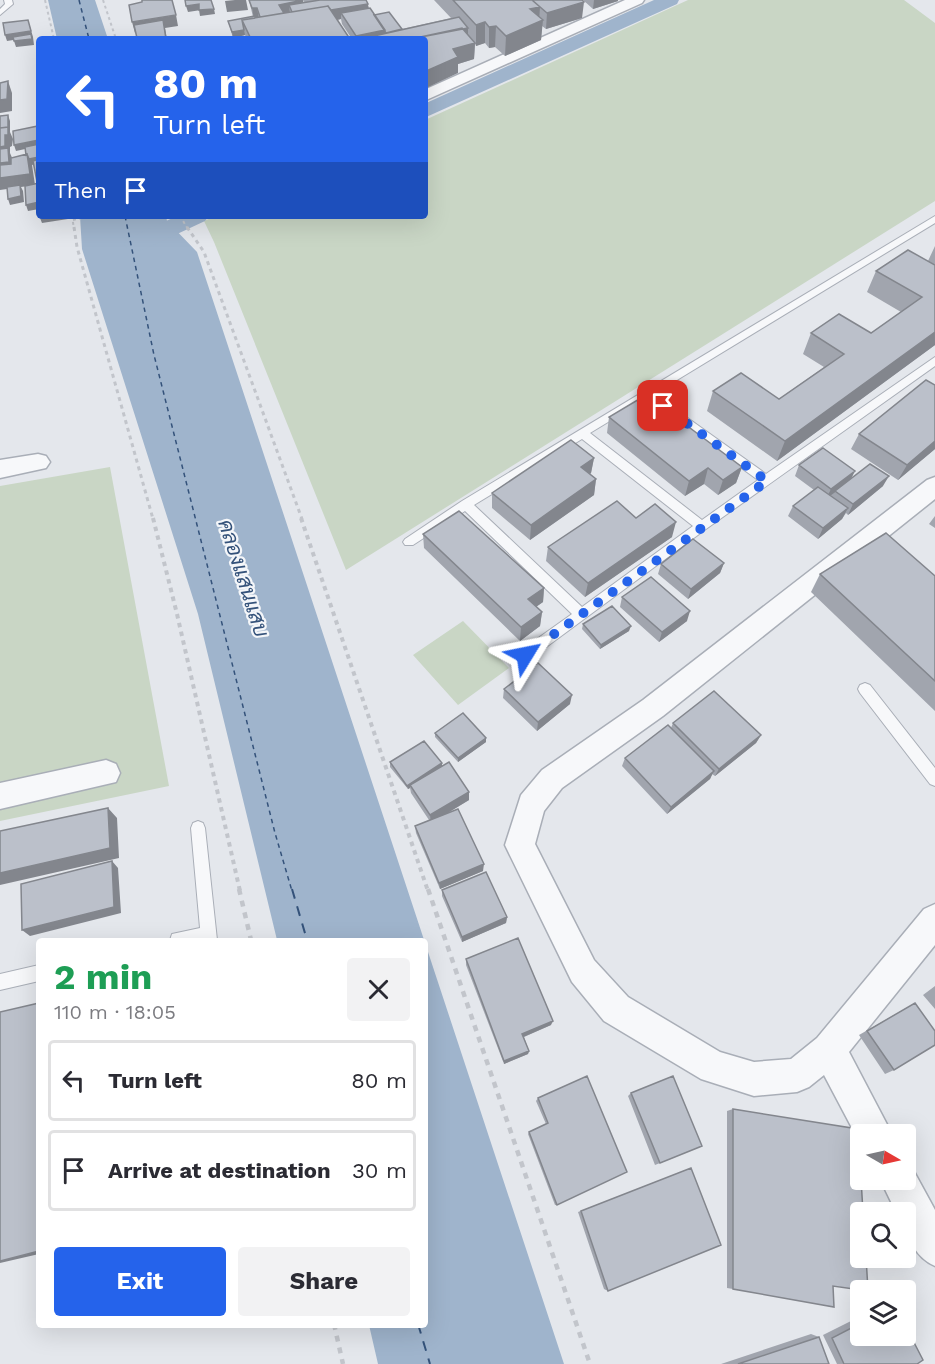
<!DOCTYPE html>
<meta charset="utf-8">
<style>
body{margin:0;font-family:"Work Sans",Sarabun,sans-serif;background:#f2f2f3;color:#2b2b33;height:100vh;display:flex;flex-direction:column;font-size:22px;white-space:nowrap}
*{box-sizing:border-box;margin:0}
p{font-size:20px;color:#7c7c81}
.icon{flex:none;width:33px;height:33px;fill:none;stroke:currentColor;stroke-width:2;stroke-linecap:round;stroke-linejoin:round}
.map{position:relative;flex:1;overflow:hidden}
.details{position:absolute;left:36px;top:938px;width:392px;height:390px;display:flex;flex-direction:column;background:#fff;border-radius:6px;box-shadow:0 6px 24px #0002}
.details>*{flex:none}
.guide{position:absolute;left:36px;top:36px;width:392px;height:183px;border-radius:6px;box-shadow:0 6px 24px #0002;background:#2563eb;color:#fff;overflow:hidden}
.needle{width:39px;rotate:99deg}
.controls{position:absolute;left:850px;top:1124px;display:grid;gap:12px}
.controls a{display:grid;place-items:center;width:66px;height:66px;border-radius:6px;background:#fff;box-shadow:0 6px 24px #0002;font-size:30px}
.pin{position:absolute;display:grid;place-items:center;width:51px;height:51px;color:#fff;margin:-26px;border-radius:12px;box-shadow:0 3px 9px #0006}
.me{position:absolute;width:66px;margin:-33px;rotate:55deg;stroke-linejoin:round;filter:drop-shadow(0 0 4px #0008)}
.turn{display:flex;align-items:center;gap:21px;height:126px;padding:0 18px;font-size:27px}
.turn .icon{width:78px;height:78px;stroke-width:2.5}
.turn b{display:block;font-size:42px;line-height:51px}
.then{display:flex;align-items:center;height:57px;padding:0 18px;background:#0003;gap:12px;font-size:22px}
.round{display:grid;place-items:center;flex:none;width:63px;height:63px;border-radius:6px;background:#f2f2f3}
.summary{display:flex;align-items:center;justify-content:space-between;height:102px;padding:0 18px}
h1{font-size:36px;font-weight:700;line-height:45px;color:#1e9e55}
.action{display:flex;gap:12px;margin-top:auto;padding:12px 18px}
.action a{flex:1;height:69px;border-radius:6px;background:#2563eb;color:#fff;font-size:24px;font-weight:700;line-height:69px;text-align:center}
.action a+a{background:#f2f2f3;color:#2b2b33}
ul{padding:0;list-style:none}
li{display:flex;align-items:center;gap:18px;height:81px;margin:0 12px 9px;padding:0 6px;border:3px solid #e1e1e2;border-radius:6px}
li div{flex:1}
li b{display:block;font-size:22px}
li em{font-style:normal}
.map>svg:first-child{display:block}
</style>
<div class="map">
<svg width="935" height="1364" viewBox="0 0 935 1364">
<rect width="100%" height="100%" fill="#e4e7ec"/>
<path fill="#c9d6c5" d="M688,0h216l31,23v178l-589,369 -132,-328 -10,-21 12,-5h208l1,-96z
M110,467l59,319 -169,35v-335z
M463,621l46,47 -51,37 -45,-50z"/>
<path fill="#9fb4cc" d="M48,0h47l13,39h-51z
M80,216h86l1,5 30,31 367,1112h-186l-9,-39 55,-1v-384h-147l-79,-326 -116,-365z"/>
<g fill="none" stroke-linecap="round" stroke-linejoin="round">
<path fill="#9fb4cc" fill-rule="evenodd" d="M654,0h25l-2,4 -253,114v-14z
M177,216h32l-4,5 -60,28 -9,2 -9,-2 -3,-5 3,-5z"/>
<path stroke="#34527a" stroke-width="1.5" stroke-dasharray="4.5 4" stroke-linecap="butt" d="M79,0l10,39
M125,216l29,139 121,478 17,58"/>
<path stroke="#34527a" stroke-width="2" stroke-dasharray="10 8" stroke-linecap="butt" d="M292,889l15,51
M418,1324l12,40"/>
<g stroke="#a9aeb7" stroke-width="2">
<path id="service" d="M4,0h8l1,4 -13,11v-6l5,-5z
M935,216v7l-281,171 112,80 169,-117v9l-229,163 -176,130h-10l-2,-4 2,-4 52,-37 -107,-103 -52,34h-8l-2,-3 2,-3 57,-38zM646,399l112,81 -56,40 -112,-87zM582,439l111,87 -111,81 -108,-102z
M865,683l5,2 65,83v18l-5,-2 -70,-91 -2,-4 2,-4z
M198,821l5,2 2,5 12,112h-47l2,-6 28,-6 -9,-100 2,-5z
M39,965v16l-39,9v-16z"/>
</g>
<g stroke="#a9aeb7" stroke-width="3">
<path id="minor" d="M625,0h19l-2,3 -218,98v-11z
M38,454l8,2 4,6 -4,6 -46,10v-18z
M935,477v22l-272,217 -101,72 -18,23 -9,33 59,116 34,37 92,55 34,10 37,-3 26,-21 107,-129 11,-5v41l-86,107 43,82h-31v11l-37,-70 -15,12 -12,5 -43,4 -53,-17 -97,-58 -32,-39 -67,-137 16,-50 21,-25 101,-70 284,-220z
M106,760l10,4 4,9 -4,9 -116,27v-26z
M906,1164l5,2 24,44v56c-22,-10 -29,-31 -29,-54h-10l-16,-33h26z"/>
</g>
<path stroke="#c2c5cb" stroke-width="2" stroke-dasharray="3 3" stroke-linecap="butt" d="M45,0l9,39
M103,0l13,39
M72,216l2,13
M180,216l8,13
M73,220l17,-4"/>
<path stroke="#c2c5cb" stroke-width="3" stroke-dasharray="4 4" stroke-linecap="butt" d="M74,227l3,20 76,272
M187,227l17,25 98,267"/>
<path stroke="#c2c5cb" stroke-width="4" stroke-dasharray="4.5 4.5" stroke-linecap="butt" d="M153,518l24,96 63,277
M301,518l127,373"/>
<path stroke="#c2c5cb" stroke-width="4.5" stroke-dasharray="6 6" stroke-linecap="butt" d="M239,889l12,51
M428,889l162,475
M334,1324l9,40"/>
<use href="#service" fill="#f7f8fa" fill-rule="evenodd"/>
<use href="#minor" fill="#f7f8fa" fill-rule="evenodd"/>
</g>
<path fill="#a1a5ae" d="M249,0l55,3h1l-2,-3h63l3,8 5,7 28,14 49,-11 -17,-18h148v18l-36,11 -4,-3 -1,14 -36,16 -10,-9 -6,1 -4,-5 -9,3 -1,-2 -1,15 -16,5v9l-34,-34h-72l-10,-15 -1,-5 -3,1 12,19h-103l-2,-4 -12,3 -5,-17 25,-4z
M583,0h35v1l-25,8z
M935,246v99l-158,116 -70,-50 6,-20 66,8 45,-32 -21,-13 8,-21h60l30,-21 -34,-20 9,-21 52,-10z
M609,417l133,50 -6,16 -18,12 -14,-11 -19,12 -78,-63z
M859,434l76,15 -37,31 -47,-31z
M594,458l-3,15 -1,1 6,5 -2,16 -64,45 -38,-32v-15z
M799,465l52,14 32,7 -35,29 -2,-2 -4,6 -24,20 -30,-23 5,-10 21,-16 -19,-14z
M935,516v12l-6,-4z
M636,518l36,19 -87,60 -39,-36 2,-14z
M423,534l121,54 -1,14 -7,5 6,5 -2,14 -20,15 -96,-93z
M724,563l-4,10 -32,26 -30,-25 3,-10z
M820,574l115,2v135l-124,-119z
M622,597l65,24 -28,21 -39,-35z
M583,624l46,7 -29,18 -18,-20z
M504,689l66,15 -33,27 -34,-33z
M673,723l88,12 -5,8 -41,33 -3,-2 -2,5 -43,35 -45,-48 3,-8 46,-30z
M435,733l51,9 -28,20 -23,-25z
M390,762l52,1v4l27,33 -23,14 37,57 -43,18 -24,-56 -1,-7 14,-6 -18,-27 -1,-5 -2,1 -18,-22z
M442,890l65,27 -1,6 -44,19 -20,-46z
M466,959l85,66 -27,12 5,14 -1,3 -24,10 -38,-99z
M935,986v23l-12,-14z
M915,1003l-21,67 -9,4 -26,-39z
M587,1076l-30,129h-2l-27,-71 1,-2 17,-8 -10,-23 2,-3z
M631,1093l71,53 -47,19 -27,-69z
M733,1109l100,177 -100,3 -6,-1v-177z
M691,1168l-83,123 -4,-2 -26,-77z
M861,1316v19l56,29h-80l-14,-29z
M811,1334l8,3 10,27h-108z"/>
<path fill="#83868d" d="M235,0h11l2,10 -21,2 -2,-11z
M303,0l2,11 -16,-6 1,9 -5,1 -6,-10z
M594,0h24v1l-25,8z
M584,2l-2,16 -36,11 1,-16z
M199,4l2,6 -13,2 -2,-6z
M368,4l1,11 -28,-2v6l-45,7 -2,-11z
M540,7l-1,15 4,-2 -2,20 -36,16 1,-20 24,-27z
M252,8h5l2,11h-5z
M214,9l1,5 -15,2 -1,-6z
M176,15l2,11 -13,2 2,11 -32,-6 -3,-11z
M28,20l5,17 1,8 -18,2 -2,-6 18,-4 -25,4 -2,-6z
M485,22v21l-9,3v-21z
M496,26l-1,21 -6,1v-21z
M468,28v11h-44z
M244,30l1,5 -12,3 -1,-6z
M385,30v9l-20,-1v1h-9v-3z
M475,43l-1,16 -16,5v9l-34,16v-17l29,-23z
M8,81l4,12v18l-12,2v-13z
M8,115l2,6v11l3,7 -1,7 -2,1v6l3,7 1,13 -14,2v-28l5,-11z
M39,140v6l-23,5 -2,-6z
M27,154l12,3v6l-7,2 3,20 -14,2 2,4 1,11 -14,3 -2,-6 13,-12 -21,3v-12z
M39,202v7l-11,2 -2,-6z
M48,216h19l1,3 -26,4 -2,-5z
M935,332v13l-158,116 8,-20z
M935,441v8l-37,31 9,-15z
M594,458l-3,15 -13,9 3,-15z
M742,467l-6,16 -18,12 5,-15z
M708,468l-4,16 -19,12 4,-15z
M855,471l-5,10 -24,18 5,-10z
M889,476l-6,10 -35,29 5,-11z
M596,479l-2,16 -64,45 1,-15z
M848,508l-6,11 -24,20 5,-11z
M676,522l-4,15 -87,60 3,-14z
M724,563l-4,10 -32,26 3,-10z
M544,588l-1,14 -16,11 1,-14z
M690,611l-3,10 -28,21 3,-10z
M542,612l-2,14 -20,15 1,-14z
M631,626l-2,5 -29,18 1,-4z
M572,695l-2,9 -33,27 1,-9z
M761,735l-5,8 -41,33 4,-7z
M486,738v4l-28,20v-4z
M442,763v4l-32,18v3l-2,1 -1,-3z
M714,771l-4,8 -43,35 4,-7z
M469,792v8l-38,23 -1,-8z
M108,808l9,10 2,40 -119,27v-12z
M112,861l6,7 3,45 -91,23 -8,-6z
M484,864l-1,7 -43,18 -1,-6z
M507,917l-1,6 -44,19v-5z
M553,1021l-2,4 -30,13 1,-4z
M529,1051l-1,3 -24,10v-3z
M39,1251v3l-39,9v-2z"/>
<path fill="#bbc0ca" stroke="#83868d" stroke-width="1.5" d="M142,0h30l4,15 -44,7 -3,-17 13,-3z
M185,0h26l3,9 -15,1v-6l-13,2z
M249,0h54l-24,5 5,8 -24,4 -3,-9h-5z
M320,0h46l2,4 -37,6 -3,-4 -36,6 -3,-7z
M453,0h79l8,7 -10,2 13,11 -37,16 -10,-10 -7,1 -4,-5 -9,3z
M532,0h50l2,2 -37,11z
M328,6l22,33h-99l-9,-19z
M370,8l15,22 -29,6 -15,-23z
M389,12l13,17 -16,4 -12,-18z
M255,16v2l-13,2 2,10 -12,2 -4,-11z
M459,17l9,11 -57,11h-45l-1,-1z
M28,20l3,11 -26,4 -2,-12z
M163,20l3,19h-35l6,-1 -3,-13z
M462,28l13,15 -22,6 5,8 -34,15v-33h-13z
M31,34l1,5 -18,2 -1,-4z
M8,81l-1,18 -7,1v-17z
M8,115v12l-8,1v-12z
M38,126l1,14 -25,5 -1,-14z
M8,127v8h-3v11l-5,1v-19z
M39,144v13l-10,2 -2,-5 -1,1 -1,-8z
M8,148l1,14 -9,1v-14z
M27,154l3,20 -30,4v-13l11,-1v-6z
M39,159v22l-2,1 -4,-21z
M39,183v19l-13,3 -1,-19z
M20,185l1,11 -13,3 -1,-12z
M908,250l27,15v67l-150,109 -72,-50 28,-18 38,26 65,-45 -33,-21 28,-19 32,19 51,-36 -46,-26z
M926,380l9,5v56l-28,24 -48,-31z
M646,395l96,72 -19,13 -15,-12 -19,13 -80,-64z
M571,440l23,18 -13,9 15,12 -65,46 -39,-32z
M823,448l32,23 -24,18 -32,-24z
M870,464l19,12 -36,28 -18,-13z
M818,487l30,21 -25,20 -30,-22z
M617,501l19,17 19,-14 21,18 -88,61 -40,-36z
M459,511l85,77 -16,11 14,13 -21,15 -98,-93z
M886,533l49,43v105l-115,-107z
M693,539l31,24 -33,26 -30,-25z
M651,577l39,34 -28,21 -40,-35z
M612,606l19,20 -30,19 -18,-21z
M538,663l34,32 -34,27 -34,-33z
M714,691l47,44 -42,34 -46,-46z
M463,713l23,25 -28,20 -23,-25z
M668,725l46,46 -43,36 -46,-49z
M424,741l18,22 -35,23 -17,-24z
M449,762l20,30 -39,23 -20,-30z
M108,808l2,40 -110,25v-42z
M458,809l26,55 -45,19 -24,-57z
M112,861l2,46 -92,23 -1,-46z
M486,872l21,45 -45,20 -20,-47z
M518,938l35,83 -31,13 7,17 -25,10 -38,-102z
M39,1003v248l-39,10v-249z
M915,1003l20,28v14l-41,25 -27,-39z
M587,1076l40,96 -70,33 -28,-73 19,-9 -10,-25z
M673,1076l29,70 -42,17 -29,-70z
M733,1109l125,20 5,83h-2v45h5l2,33h-7l-28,-4 1,21 -101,-18z
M691,1168l30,77 -113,46 -27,-80z
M861,1323v12h45v-8l17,33 -6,4h-73l-12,-26z
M819,1337l10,27h-91z"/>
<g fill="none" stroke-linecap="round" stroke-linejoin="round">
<path stroke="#2563eb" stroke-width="10" stroke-dasharray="0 18" d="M525,655l242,-174 -104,-75"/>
</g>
<g text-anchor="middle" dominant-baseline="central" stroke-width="4.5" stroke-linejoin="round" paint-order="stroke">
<g font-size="21" font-style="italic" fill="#34527a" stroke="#f4f6f9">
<text transform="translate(244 578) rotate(72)">คลองแสนแสบ</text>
</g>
</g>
</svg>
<div class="controls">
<a><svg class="needle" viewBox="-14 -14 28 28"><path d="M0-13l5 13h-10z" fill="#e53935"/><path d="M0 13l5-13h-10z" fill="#7c7c81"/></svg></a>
<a><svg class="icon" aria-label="search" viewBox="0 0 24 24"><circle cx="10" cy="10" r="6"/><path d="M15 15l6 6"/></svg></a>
<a><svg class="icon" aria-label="layers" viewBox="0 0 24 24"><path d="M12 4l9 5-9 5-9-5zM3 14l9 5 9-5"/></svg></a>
</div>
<div class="pin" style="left:663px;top:406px;background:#d93025"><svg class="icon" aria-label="arrive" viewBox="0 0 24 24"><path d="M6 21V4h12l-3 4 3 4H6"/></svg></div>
<svg class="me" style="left:525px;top:655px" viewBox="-20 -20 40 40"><path d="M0-17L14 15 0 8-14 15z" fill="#2563eb" stroke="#fff" stroke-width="4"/></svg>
<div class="guide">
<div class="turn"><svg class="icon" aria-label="left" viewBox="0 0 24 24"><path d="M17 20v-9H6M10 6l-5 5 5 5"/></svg><div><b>80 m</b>Turn left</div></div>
<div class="then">Then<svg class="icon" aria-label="arrive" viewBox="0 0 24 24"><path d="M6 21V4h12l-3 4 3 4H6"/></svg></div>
</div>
<section class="details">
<div class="summary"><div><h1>2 min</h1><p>110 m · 18:05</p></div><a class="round"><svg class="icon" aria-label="close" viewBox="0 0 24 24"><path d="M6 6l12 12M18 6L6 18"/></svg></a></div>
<ul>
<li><svg class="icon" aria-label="left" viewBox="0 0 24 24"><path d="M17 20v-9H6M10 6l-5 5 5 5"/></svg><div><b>Turn left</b></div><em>80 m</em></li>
<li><svg class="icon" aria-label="arrive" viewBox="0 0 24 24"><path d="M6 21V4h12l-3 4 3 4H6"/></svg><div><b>Arrive at destination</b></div><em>30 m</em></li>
</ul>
<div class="action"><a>Exit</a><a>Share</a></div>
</section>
</div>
